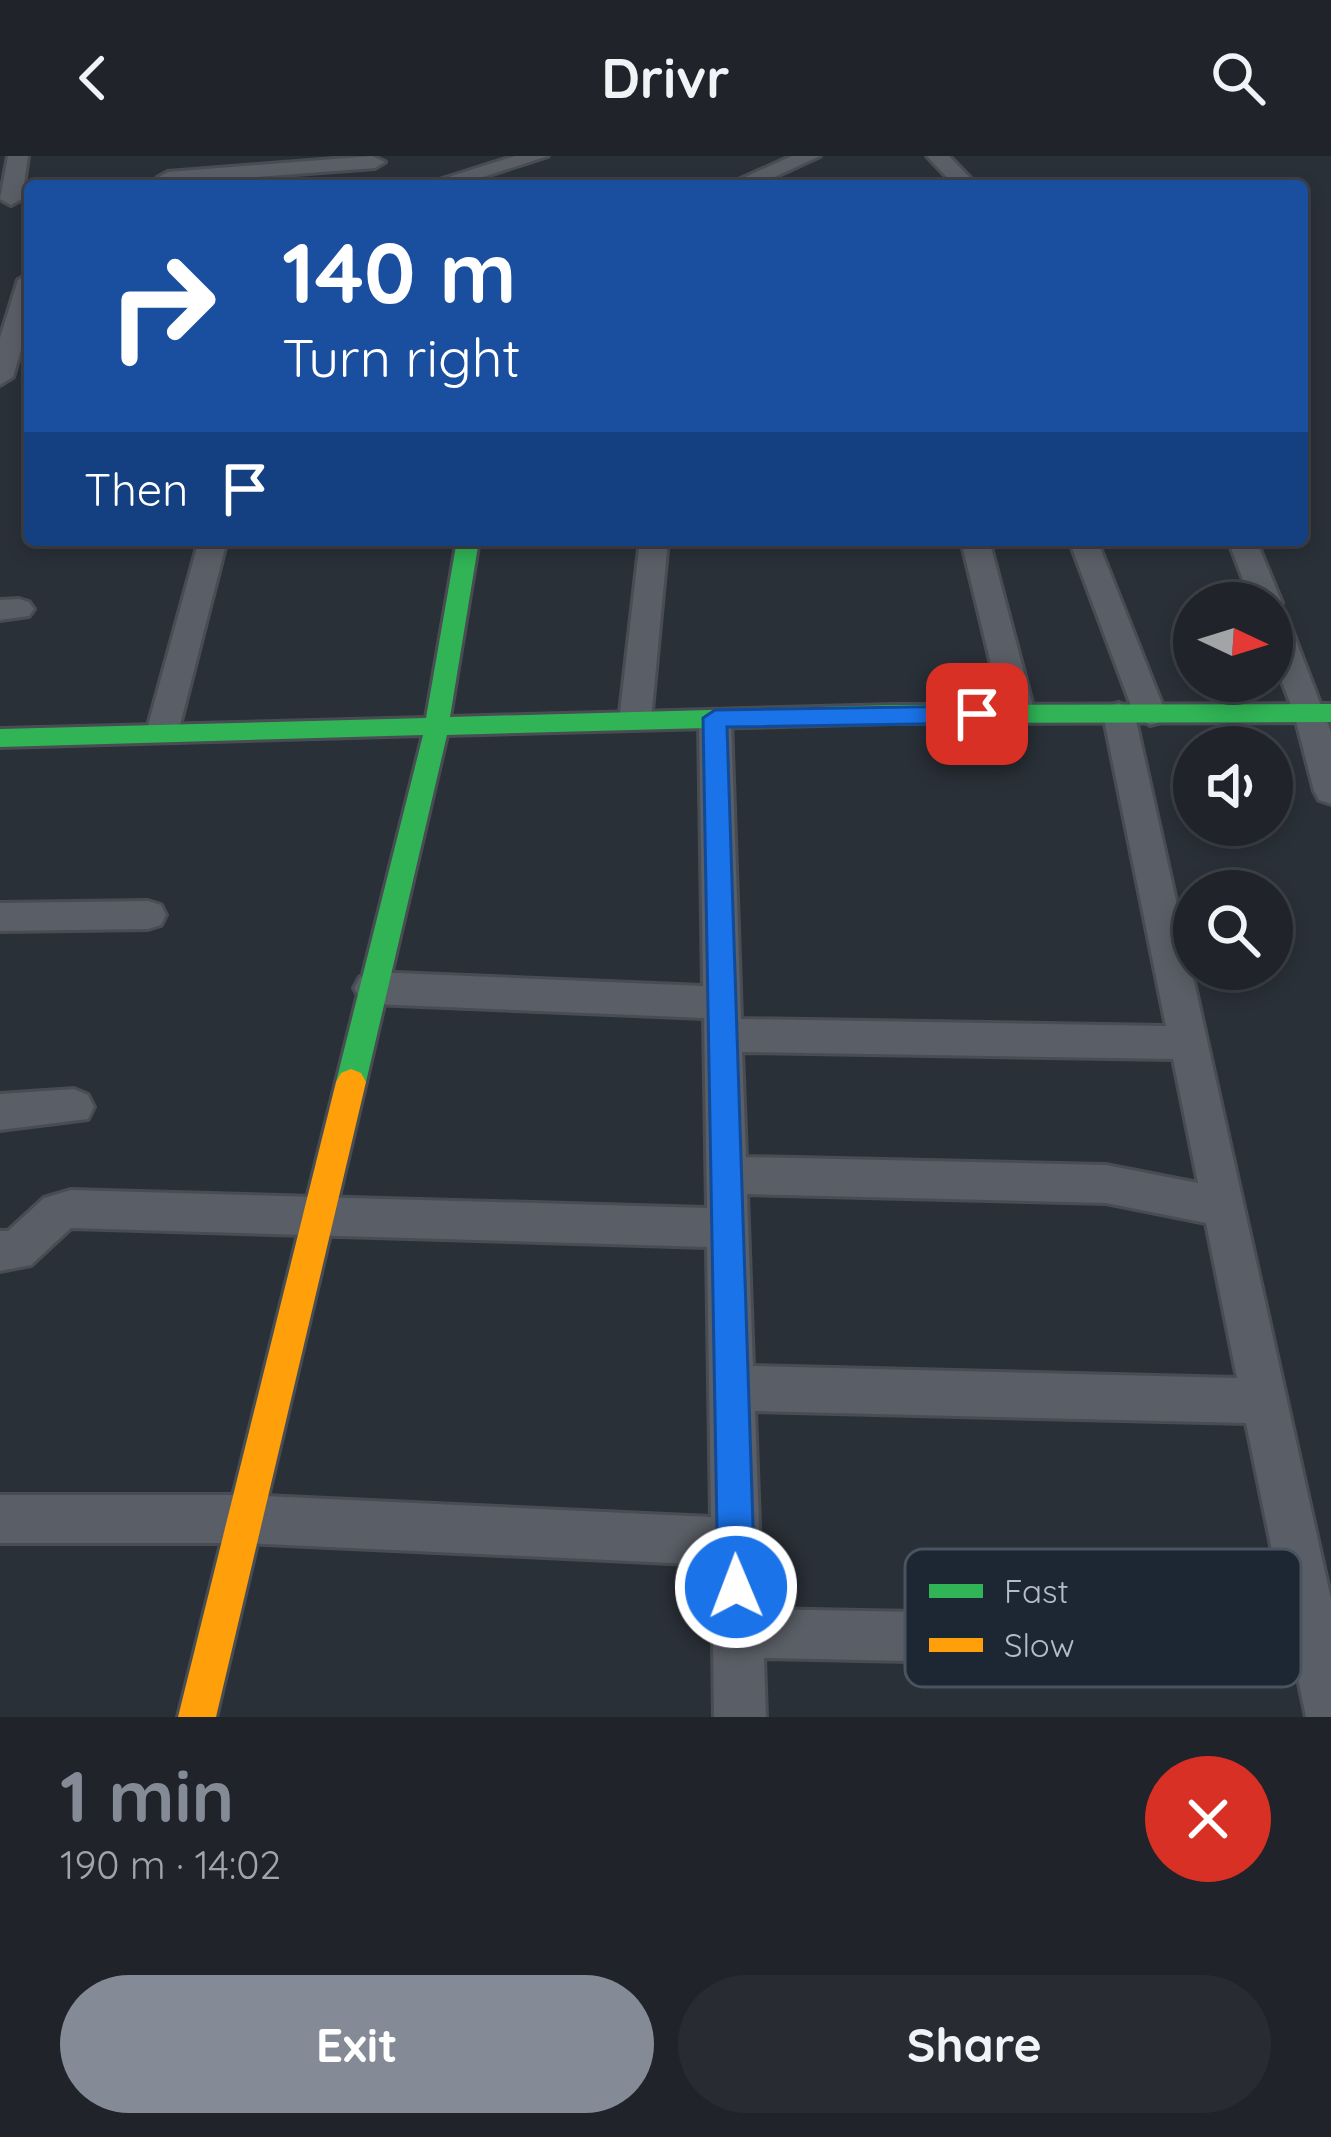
<!DOCTYPE html>
<meta charset="utf-8">
<style>
body{margin:0;font-family:Quicksand,sans-serif;background:#282c32;color:#f1f3f6;height:100vh;display:flex;flex-direction:column;font-size:45px;white-space:nowrap}
*{box-sizing:border-box;margin:0}
p{font-size:39px;color:#a2a4a8}
.icon{flex:none;width:66px;height:66px;fill:none;stroke:currentColor;stroke-width:2;stroke-linecap:round;stroke-linejoin:round}
.map{position:relative;height:1561px;overflow:hidden}
.panel{display:flex;flex-direction:column;background:#20242a;flex:1}
.panel>*{flex:none}
.top-card{position:absolute;left:24px;top:24px;width:1284px;height:366px;border-radius:12px;box-shadow:0 6px 18px #0003,0 0 0 3px #3d4147;background:#1a4fa0;color:#fff;overflow:hidden}
.needle{width:78px;rotate:94deg}
.buttons{position:absolute;left:1173px;top:426px;display:grid;gap:24px}
.buttons a{display:grid;place-items:center;width:120px;height:120px;border-radius:50%;background:#20242a;box-shadow:0 6px 18px #0003,0 0 0 3px #3d4147;font-size:60px}
.pin{position:absolute;display:grid;place-items:center;width:102px;height:102px;color:#fff;margin:-51px;border-radius:24px;box-shadow:0 6px 18px #0006}
.me{position:absolute;width:132px;margin:-66px;rotate:359deg;stroke-linejoin:round;filter:drop-shadow(0 0 9px #0008)}
.turn{display:flex;align-items:center;gap:42px;height:252px;padding:0 60px;font-size:54px}
.turn .icon{width:156px;height:156px;stroke-width:2.5}
.turn b{display:block;font-size:84px;line-height:102px}
.then{display:flex;align-items:center;height:114px;padding:0 60px;background:#0003;gap:24px;font-size:45px}
.round{display:grid;place-items:center;flex:none;width:126px;height:126px;border-radius:63px;background:#282c32}
.head{display:flex;align-items:center;justify-content:space-between;height:204px;padding:0 60px}
h1{font-size:72px;font-weight:700;line-height:90px;color:#848b96}
.button{display:flex;gap:24px;margin-top:auto;padding:24px 60px}
.button a{flex:1;height:138px;border-radius:72px;background:#848b96;color:#fff;font-size:48px;font-weight:700;line-height:138px;text-align:center}
.button a+a{background:#282c32;color:#f1f3f6}
header{display:flex;justify-content:space-between;align-items:center;height:156px;padding:0 60px;background:#20242a;font-size:54px;font-weight:700}
.map>svg:first-child{display:block}
</style>
<header><svg class="icon" aria-label="back" viewBox="0 0 24 24"><path d="M15 5l-7 7 7 7"/></svg>Drivr<svg class="icon" aria-label="search" viewBox="0 0 24 24"><circle cx="10" cy="10" r="6"/><path d="M15 15l6 6"/></svg></header>
<div class="map">
<svg width="1331" height="1561" viewBox="0 0 1331 1561">
<rect width="100%" height="100%" fill="#2a3038"/>
<g fill="none" stroke-linecap="round" stroke-linejoin="round">
<g stroke="#484c53" stroke-width="6">
<path id="street" d="M8,0h20l-6,43 -11,6 -11,-6z
M372,0l13,6 -10,6 -207,16 -11,-6 11,-6z
M515,0h33l-93,30h-35z
M792,0h28l-65,30h-30z
M927,0h22l29,30h-23z
M30,117v46l-17,58 -13,8v-47l18,-58z
M199,384h28l-49,193 -5,8h-22l-5,-8z
M640,384h28l-17,181 -5,8h-22l-5,-8z
M961,384h28l46,174 -5,8h-22l-5,-8z
M1069,384h28l69,174 -5,8 -11,3 -15,-9 196,883v118h-25l-10,-48 -532,-11 2,59h-52l-2,-152 -466,-22h-246v-48h246l465,22 -4,-270 -636,-19 -40,37 -31,6v-40h8l36,-33 27,-8 636,18 -3,-190 -331,-14 -13,-5 -6,-11 6,-11 13,-5 330,14 -4,-267 5,-8h22l5,8 10,300 425,7 -63,-312 5,-8 11,-3 14,8zM742,896l431,7 25,124 -92,-18 -360,-8zM747,1038l359,9 100,20 31,155 -484,-12zM755,1255l491,12 40,196 -524,-10z
M1228,384h28l26,63 -4,6 9,8 44,115v72l-12,-4 -5,-9 -20,-78 -22,-57v-53h-20z
M19,443l10,3 5,7 -5,7 -29,4v-20z
M148,745l13,4 5,10 -5,10 -13,4 -148,2v-28z
M74,933l14,6 6,12 -6,12 -88,11v-36z"/>
</g>
<g stroke="#484c53" stroke-width="6">
<path id="fast" d="M457,384h22l-29,177 443,-12 438,-1v18l-438,1 -446,12 -81,347 -5,9 -10,4 -10,-4 -5,-9 87,-347 -423,12v-18l426,-11z"/>
</g>
<g stroke="#484c53" stroke-width="6">
<path id="slow" d="M351,913l10,4 5,9 -150,635h-38l158,-635 5,-9z"/>
</g>
<use href="#street" fill="#5a5e66" fill-rule="evenodd"/>
<use href="#fast" fill="#30b455" fill-rule="evenodd"/>
<use href="#slow" fill="#ff9f0a" fill-rule="evenodd"/>
</g>
<path fill="#1a73e8" stroke="#114b97" stroke-width="3" d="M977,550l12,8 -12,9 -250,4 28,860 -5,13 -14,6 -13,-6 -5,-13 -15,-869 12,-8z"/>
<rect x="905" y="1393" width="396" height="138" rx="18" fill="#1d2633" stroke="#4a5360" stroke-width="3"/>
<rect x="929" y="1428" width="54" height="14" fill="#30b455"/>
<rect x="929" y="1482" width="54" height="14" fill="#ff9f0a"/>
<g font-size="33" fill="#b4bcc9">
<text x="1004" y="1447">Fast</text>
<text x="1004" y="1501">Slow</text>
</g>
</svg>
<div class="buttons">
<a><svg class="needle" viewBox="-14 -14 28 28"><path d="M0-13l5 13h-10z" fill="#e53935"/><path d="M0 13l5-13h-10z" fill="#a2a4a8"/></svg></a>
<a><svg class="icon" aria-label="sound" viewBox="0 0 24 24"><path d="M4 9h4l5-4v14l-5-4H4zM17 9q2 3 0 6"/></svg></a>
<a><svg class="icon" aria-label="search" viewBox="0 0 24 24"><circle cx="10" cy="10" r="6"/><path d="M15 15l6 6"/></svg></a>
</div>
<div class="pin" style="left:977px;top:558px;background:#d93025"><svg class="icon" aria-label="arrive" viewBox="0 0 24 24"><path d="M6 21V4h12l-3 4 3 4H6"/></svg></div>
<svg class="me" style="left:736px;top:1431px" viewBox="-20 -20 40 40"><circle r="17" fill="#1a73e8" stroke="#fff" stroke-width="3"/><path d="M0-11L8 9 0 5-8 9z" fill="#fff"/></svg>
<div class="top-card">
<div class="turn"><svg class="icon" aria-label="right" viewBox="0 0 24 24"><path d="M7 20v-9h11M14 6l5 5-5 5"/></svg><div><b>140 m</b>Turn right</div></div>
<div class="then">Then<svg class="icon" aria-label="arrive" viewBox="0 0 24 24"><path d="M6 21V4h12l-3 4 3 4H6"/></svg></div>
</div>
</div>
<section class="panel">
<div class="head"><div><h1>1 min</h1><p>190 m · 14:02</p></div><a class="round" style="background:#d93025;color:#fff"><svg class="icon" aria-label="close" viewBox="0 0 24 24"><path d="M6 6l12 12M18 6L6 18"/></svg></a></div>
<div class="button"><a>Exit</a><a>Share</a></div>
</section>
